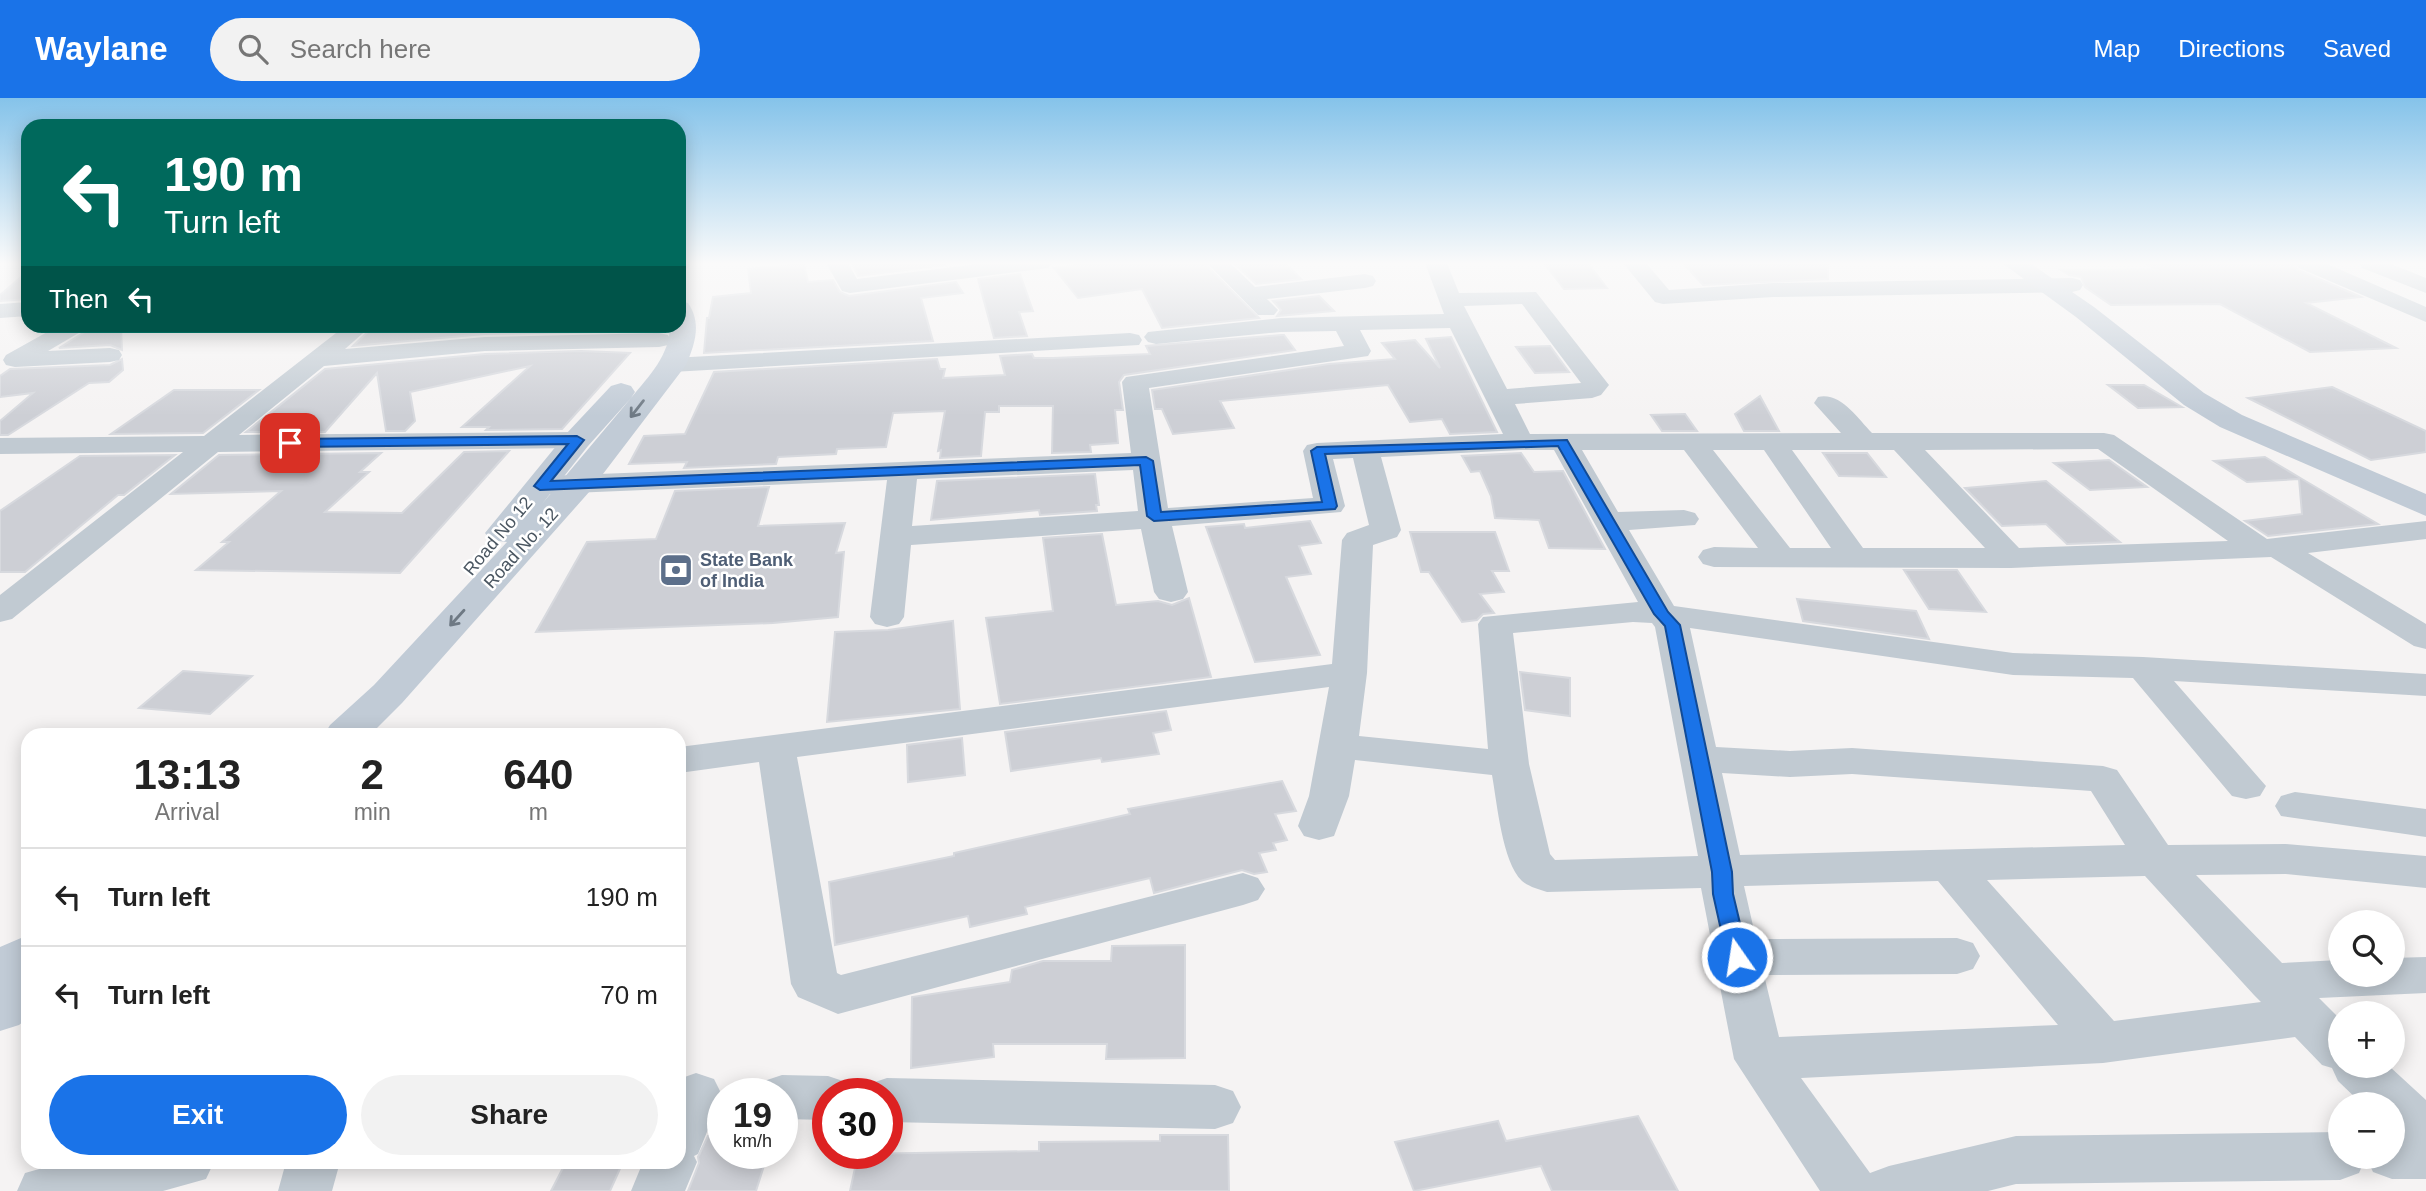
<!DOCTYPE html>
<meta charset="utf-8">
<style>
body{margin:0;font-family:Arial,sans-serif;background:#f2f2f2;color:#222;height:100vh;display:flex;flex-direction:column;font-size:26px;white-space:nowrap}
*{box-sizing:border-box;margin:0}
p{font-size:23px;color:#767676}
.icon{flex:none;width:38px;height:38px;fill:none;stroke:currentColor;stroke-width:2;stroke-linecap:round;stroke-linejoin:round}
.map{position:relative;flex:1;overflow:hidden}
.drawer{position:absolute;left:21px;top:630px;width:665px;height:441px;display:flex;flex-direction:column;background:#fff;border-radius:21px;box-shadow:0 4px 18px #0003}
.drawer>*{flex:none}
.top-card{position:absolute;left:21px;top:21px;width:665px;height:214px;border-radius:21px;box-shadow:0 4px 18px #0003;background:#00695c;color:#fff;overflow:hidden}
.buttons{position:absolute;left:2328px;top:812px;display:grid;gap:14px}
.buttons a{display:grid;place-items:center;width:77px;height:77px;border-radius:50%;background:#fff;box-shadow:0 4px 18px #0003;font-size:35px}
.speed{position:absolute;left:707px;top:980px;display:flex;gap:14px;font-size:35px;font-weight:700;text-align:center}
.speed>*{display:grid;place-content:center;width:91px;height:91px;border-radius:50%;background:#fff;box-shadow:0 4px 18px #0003;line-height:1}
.speed small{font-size:18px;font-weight:400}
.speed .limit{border:10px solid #d22;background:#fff;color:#111}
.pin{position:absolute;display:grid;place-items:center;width:60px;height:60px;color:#fff;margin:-30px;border-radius:14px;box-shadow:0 4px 10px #0006}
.me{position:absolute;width:77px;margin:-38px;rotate:347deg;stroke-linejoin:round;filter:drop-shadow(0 0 5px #0008)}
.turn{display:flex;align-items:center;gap:24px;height:147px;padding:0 28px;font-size:32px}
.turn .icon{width:91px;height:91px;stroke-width:2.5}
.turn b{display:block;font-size:49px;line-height:60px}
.then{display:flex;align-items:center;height:66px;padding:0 28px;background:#0003;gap:14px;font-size:26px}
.eta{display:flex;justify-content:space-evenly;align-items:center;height:119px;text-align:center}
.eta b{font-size:42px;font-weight:600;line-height:49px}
.primary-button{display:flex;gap:14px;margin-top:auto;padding:14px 28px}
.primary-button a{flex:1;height:80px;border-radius:42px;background:#1a73e8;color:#fff;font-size:28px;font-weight:600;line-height:80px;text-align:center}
.primary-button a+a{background:#f2f2f2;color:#222}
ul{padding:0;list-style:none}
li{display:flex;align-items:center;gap:21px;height:98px;padding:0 28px;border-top:2px solid #e0e0e0}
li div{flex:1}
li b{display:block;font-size:26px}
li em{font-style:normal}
header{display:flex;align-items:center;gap:42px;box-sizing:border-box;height:98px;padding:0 35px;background:#1a73e8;color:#fff}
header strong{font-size:33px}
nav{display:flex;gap:38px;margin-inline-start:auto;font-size:24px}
.search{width:490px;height:63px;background:#f2f2f2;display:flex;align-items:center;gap:18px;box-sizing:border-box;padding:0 24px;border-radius:38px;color:#767676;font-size:26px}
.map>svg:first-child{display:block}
</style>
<header>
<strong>Waylane</strong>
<div class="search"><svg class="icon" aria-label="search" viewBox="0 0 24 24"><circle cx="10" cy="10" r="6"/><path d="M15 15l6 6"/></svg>Search here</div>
<nav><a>Map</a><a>Directions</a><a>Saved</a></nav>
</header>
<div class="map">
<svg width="2426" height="1093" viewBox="0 0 2426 1093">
<rect width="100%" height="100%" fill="#f5f3f3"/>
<path fill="#cdcfd5" stroke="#d7d9de" stroke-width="2" d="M852,165h92l1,2 -87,11z
M1093,165h111l55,55 -97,10 -20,-39 -64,9 -24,-30z
M1234,165h51l16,16 -45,5z
M1544,165h44l19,25 -43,1z
M1683,165h145v16l-125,6z
M2145,165h148l5,7 63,27 -55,6 90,45 -86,4 -90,-48 -109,1 -26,-18 -4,-10 -12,-2 -8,-5 95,-1z
M804,166l4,18 25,-2 7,12 9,4 107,-14 7,11 -42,5 12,43 -229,12 3,-35h2l4,-21 38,-4 -3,-24z
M28,173v28l-28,2v-6z
M1020,176l13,37 -14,1 8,24 -33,2 -16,-59z
M1319,198l15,15 -57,5 4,-6 -8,-9z
M89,228h32l1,24 -12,-5 -51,3 24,-15z
M374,228h-1h224l-4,6 -108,2 -132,12z
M1281,237h3l11,15 -171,25 -5,7 4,28h-8l3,33 -28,2 1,7 -39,1 1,-47h-54v6h-14l-4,44 -41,2 1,-8 -3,1 7,-40 -52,2 -7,34 -49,2 -1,5 -58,3 -2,7 -92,4 3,-6 -58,2 15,-28 41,-2 29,-62 223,-13 3,10h5l-2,9 62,-3 -5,-19 32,-2 2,4h19l97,-4 -4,-8z
M1451,239l46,95 -47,2 -8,-15 -32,3 -22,-37 -168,16 14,27 -61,6 -11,-25h-7l-3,-19 177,-26 66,-5 -13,-16 33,-3 25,28 -14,-29z
M1550,248l19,26 -34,1 -19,-26z
M581,253l49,2 -68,76 -76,1 3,-3h-27l68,-61 -120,26 5,29 -10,10h-19l-9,-58 -52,59h-79l79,-63 160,-15z
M122,261l1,11 -14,12 -20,1 -81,52h-8v-14l33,-28 -33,4v-21l10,-7 100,-4z
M2108,287h36l38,22 -44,1z
M2332,289l94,44v21l-55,8 -123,-62z
M174,292h85l-56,43 -92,1z
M1760,298l19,35h-35l-9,-17z
M1685,316l12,17h-35l-11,-16z
M509,353l-109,122 -204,-3 33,-28h-7l59,-51 -110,3 48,-39 162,-2 -21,19h9l-44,40 77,1 62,-61z
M1521,355l13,19 29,-1 42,78 -56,-1 -10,-28 -44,-2 -4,-22 -11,-25 -9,1 -9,-16z
M1823,355h44l19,24 -47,-1z
M175,357l-51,40h-6l-93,77h-25v-61l80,-55z
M2265,359l37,22 76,45 -110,12 -23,-15 57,-7 -3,-35 -52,3 -33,-21z
M2109,362l38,27 -57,3 -36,-27z
M1095,376l4,31h-3l1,6 -57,4 -1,-5 -108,10 6,-39z
M2046,383l74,61 -53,2 -21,-20 -44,2 -37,-38z
M769,389l-11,39 87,-3 -9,30 8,-1 -6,65 -65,6 -237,9 51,-90 69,-3 19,-48z
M1310,423l11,22 -22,3 12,28 -25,3 34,78 -65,7 -49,-135 38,-3 1,4z
M1410,434h85l14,39h-17l12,21 -24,2 14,19 -11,1 -6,6 -15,2 -33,-50h-8z
M1102,436l14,71 42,-4 14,4 17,-7 22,79 -211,27 -14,-86 67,-7 -10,-73z
M1904,472h53l29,42 -57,-3z
M1797,501l119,12 13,28 -126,-18z
M953,523l7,88 -133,13 8,-90 53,-2z
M183,573l69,5 -42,38 -71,-6z
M1520,574l50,6v38l-45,-6z
M1166,613l5,19 -18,3 6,21 -57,8 -1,-4 -90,13 -6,-39z
M962,640l3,37 -57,7 -1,-37z
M1282,683l14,30 -21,3 12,26 -14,3 3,7 -17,3 8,19 -13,2 -12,-4 -88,23 -4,-15 -125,29 2,7 -57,13 -2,-11 -133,29 -6,-63 125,-26v-3l176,-39 -2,-5z
M1185,847v113l-79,1 1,-15h-114l1,13 -83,11 1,-71 98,-15 2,-12 31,-9h68l1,-15z
M1638,1018l40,75h-126l-11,-25 -127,25 -19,-49 103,-21 8,20z
M1160,1037h68l1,56h-379l8,-37 181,-3v-9l121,-1z
M708,1038h15v17h45l-12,38h-68l11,-28 -1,-6z
M566,1064h57l-13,29h-59z"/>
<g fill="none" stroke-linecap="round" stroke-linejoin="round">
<path fill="#c1cad2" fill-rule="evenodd" d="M679,165h12l-3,5 -9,1z
M826,165h22l9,16 129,-16h65l-3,5 -8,1 -190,24 -8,-2z
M1207,165h23l25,24 110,-13 8,2 3,5 -3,5 -8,2 -98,11 11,11 -4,5h-16z
M1425,165h22l12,30 77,-1 73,93 -8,10 -9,3 -77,6 15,30 311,-1 -27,-30 4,-6c23,-5 39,21 54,36h232l10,2 153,104 159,-18v18l-118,14 118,71v25l-12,-3 -143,-89 -260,11 -297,-1 -11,-3 -5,-7 5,-7 11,-3 44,1 -74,-98h-102l36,62 66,-2 11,3 4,6 -4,6 -66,5 45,76 339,47 130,4 283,17v22l-252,-15 92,105 -6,10 -14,3 -14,-3 -99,-118 -120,-3 -323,-47 26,119 74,4 62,-3 251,18 14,4 51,75 118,-1 140,12v32l-140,-14 -90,1 86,88 58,-3v15h52v-17l34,-1v36l-107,5 21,21v47h49l37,34v79h-34l-19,-7 -7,-15 -7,16 -19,7 -324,4 -28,7h-168l-86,-132 -33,-171 -154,4c-9,-3 -18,-5 -25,-11 -20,-19 -25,-79 -30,-106l-137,-15 -6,36 -15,40 -15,4 -15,-4 -6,-10 11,-30 20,-109 -532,70 40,216 4,2 402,-102 15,5 7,11 -7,11 -15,5 -405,109 -40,-17 -7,-13 -32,-222 -80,11v-26l653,-83 10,-124 5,-7 22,-8 -16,-67 -20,1 12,47 -4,6 -169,14 16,66 -5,7 -12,3 -12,-3 -5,-7 -13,-63 -230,16 -7,72 -5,7 -12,3 -12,-3 -5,-7 17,-137 -339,14 -10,-3 -5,-6 5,-6 10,-3 583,-23 -9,-71 4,-5 218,-31 -8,-15 -55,1 -125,12 -8,-2 -4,-5 4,-5 133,-14 163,-4zM1522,206l59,79 -74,6 -43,-83zM1450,230l53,106 -186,9 -10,2 -4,6 10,47 -145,10 -19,-120 219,-32 3,-5 -11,-21zM2098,351l130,92 -209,7 -94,-98zM1521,352h33l84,152 -155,15 -5,7 10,125 -129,-13 8,-63 6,-128 24,-8 4,-7 -20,-73zM1713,352h51l67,98h-41zM1792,352h102l91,98h-122zM1133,372l5,41 -226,15 5,-47zM1633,524l19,1 3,4 43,229 -143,4 -5,-6 -21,-90 -16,-131zM1722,675l68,4 62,-3 239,17 34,54 -385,10zM2145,778l109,119 7,7 -147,19 -127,-141zM1938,783l120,144 -279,12 -15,-62 193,-1 16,-5 7,-13 -7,-13 -16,-5 -201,1 -12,-53zM2295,939l27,28 10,3 6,13 24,23h30v53h-52v-25l-324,4 -127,30 -19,7 -69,-95 302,-15z
M1623,165h23l23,27 104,-7 299,-5 8,2 3,5 -3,5 -8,2 -299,5 -110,7 -8,-2z
M2296,165h29l101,44v15l-127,-54z
M2359,165h30l37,15v15l-64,-25z
M28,204v14l-28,2v-14z
M58,228h28l-4,5 -34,20 62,-3 9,2 3,5 -3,5 -9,2 -95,5 -9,-2 -3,-5 3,-5z
M345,228h26l-26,23 140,-12 174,-4 9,2 3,5 -3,5 -9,2 -174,4 -161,15 -85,69 338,-3 10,2 4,6 -4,6 -10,2 -359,4 -206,167 -12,3v-27l183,-143 -183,2v-16l204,-2z
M1130,235l9,2 3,5 -3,5 -467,27 -9,-2 -3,-5 3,-5 9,-2z
M2295,694l131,17v28l-145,-21 -6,-10 6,-10z
M696,975l18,6 8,16 -24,59 -4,2 3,6 -12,29h-54l12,-29h36v-83z
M782,977l46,1 18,6 6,12h-24v26l-46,-1v-25h-24l6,-13z
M887,980l328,7 18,6 8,16 -8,16 -18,6 -328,-7v-28h-23l5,-10z
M64,1064h150l-8,17 -43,12h-146l8,-18z
M286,1064h54l-8,29h-54z"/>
<path fill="#c1cbd6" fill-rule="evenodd" d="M2002,165h28l64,44 110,86 38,22 184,79v22l-206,-89 -36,-22 -108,-88z
M679,202l9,3c14,20 7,41 -2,62l-96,126 -188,212 -32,32h-46l6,-10 44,-40 133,-143 -17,-2 -5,-7 81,-99 45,-48 10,-3 10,3 4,6 -4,6c18,-22 39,-43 39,-72h9zM631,300l-89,106 46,-58z
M28,837v83l-9,7 -19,6v-84z"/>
</g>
<defs><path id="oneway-shaft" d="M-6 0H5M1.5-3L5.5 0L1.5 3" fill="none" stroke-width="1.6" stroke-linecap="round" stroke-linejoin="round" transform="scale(1.75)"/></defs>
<g stroke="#6e7984">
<use href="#oneway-shaft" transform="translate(637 311) rotate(128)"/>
<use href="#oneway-shaft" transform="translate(457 520) rotate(132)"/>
</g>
<linearGradient id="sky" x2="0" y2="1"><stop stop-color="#85c3ea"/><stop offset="0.52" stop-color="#fafafa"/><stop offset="1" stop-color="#fafafa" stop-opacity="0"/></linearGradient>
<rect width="2426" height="318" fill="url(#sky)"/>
<path fill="#1a73e8" stroke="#114b97" stroke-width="2" d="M577,338l7,4 -33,41 595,-24 7,4 8,51 161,-10 -11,-51 6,-4 250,-7 101,172 12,13 52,247 1,22 15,63 -3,6 -8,2 -7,-2 -3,-6 -14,-63 -1,-22 -47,-246 -11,-12 -96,-168 -233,8 12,52 -2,3 -181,12 -7,-5 -7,-51 -600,25 -6,-4 34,-42 -278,3 -6,-4 6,-4z"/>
<defs>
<g id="bank-square" transform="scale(1.75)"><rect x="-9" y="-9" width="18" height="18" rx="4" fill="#5c6f8a" stroke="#fff"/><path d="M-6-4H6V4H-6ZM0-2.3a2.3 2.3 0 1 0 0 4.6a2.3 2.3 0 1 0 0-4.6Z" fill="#fff"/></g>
</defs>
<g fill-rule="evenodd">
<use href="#bank-square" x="676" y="472"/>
</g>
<g text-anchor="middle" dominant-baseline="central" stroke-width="5" stroke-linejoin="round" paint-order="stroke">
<g font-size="18" fill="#4a5661" stroke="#fff">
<text transform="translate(498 438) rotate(-50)">Road No 12</text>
<text transform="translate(521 450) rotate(-48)">Road No. 12</text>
</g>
<g font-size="18" font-weight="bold" fill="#4e5e75" stroke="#fff" text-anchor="start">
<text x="700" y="462">State Bank<tspan x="700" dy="21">of India</tspan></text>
</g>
</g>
</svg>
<div class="buttons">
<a><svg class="icon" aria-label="search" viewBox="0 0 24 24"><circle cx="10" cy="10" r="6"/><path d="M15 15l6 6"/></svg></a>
<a>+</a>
<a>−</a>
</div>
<div class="speed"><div>19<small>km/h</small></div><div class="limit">30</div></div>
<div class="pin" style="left:290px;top:345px;background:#d93025"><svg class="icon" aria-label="arrive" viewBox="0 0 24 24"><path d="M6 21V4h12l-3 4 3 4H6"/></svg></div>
<svg class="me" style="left:1737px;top:859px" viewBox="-20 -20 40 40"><circle r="17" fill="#1a73e8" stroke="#fff" stroke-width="3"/><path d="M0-11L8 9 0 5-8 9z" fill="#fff"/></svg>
<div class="top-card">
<div class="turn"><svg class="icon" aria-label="left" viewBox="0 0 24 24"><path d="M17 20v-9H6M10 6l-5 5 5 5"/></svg><div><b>190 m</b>Turn left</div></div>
<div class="then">Then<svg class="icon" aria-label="left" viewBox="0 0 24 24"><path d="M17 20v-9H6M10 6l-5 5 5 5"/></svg></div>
</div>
<section class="drawer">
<div class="eta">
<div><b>13:13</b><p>Arrival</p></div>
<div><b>2</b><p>min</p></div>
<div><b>640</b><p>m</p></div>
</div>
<ul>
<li><svg class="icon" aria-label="left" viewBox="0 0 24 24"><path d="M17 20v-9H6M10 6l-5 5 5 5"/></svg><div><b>Turn left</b></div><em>190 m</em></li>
<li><svg class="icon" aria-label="left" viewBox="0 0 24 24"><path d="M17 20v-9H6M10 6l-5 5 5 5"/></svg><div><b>Turn left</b></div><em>70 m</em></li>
</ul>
<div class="primary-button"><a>Exit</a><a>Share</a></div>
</section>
</div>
